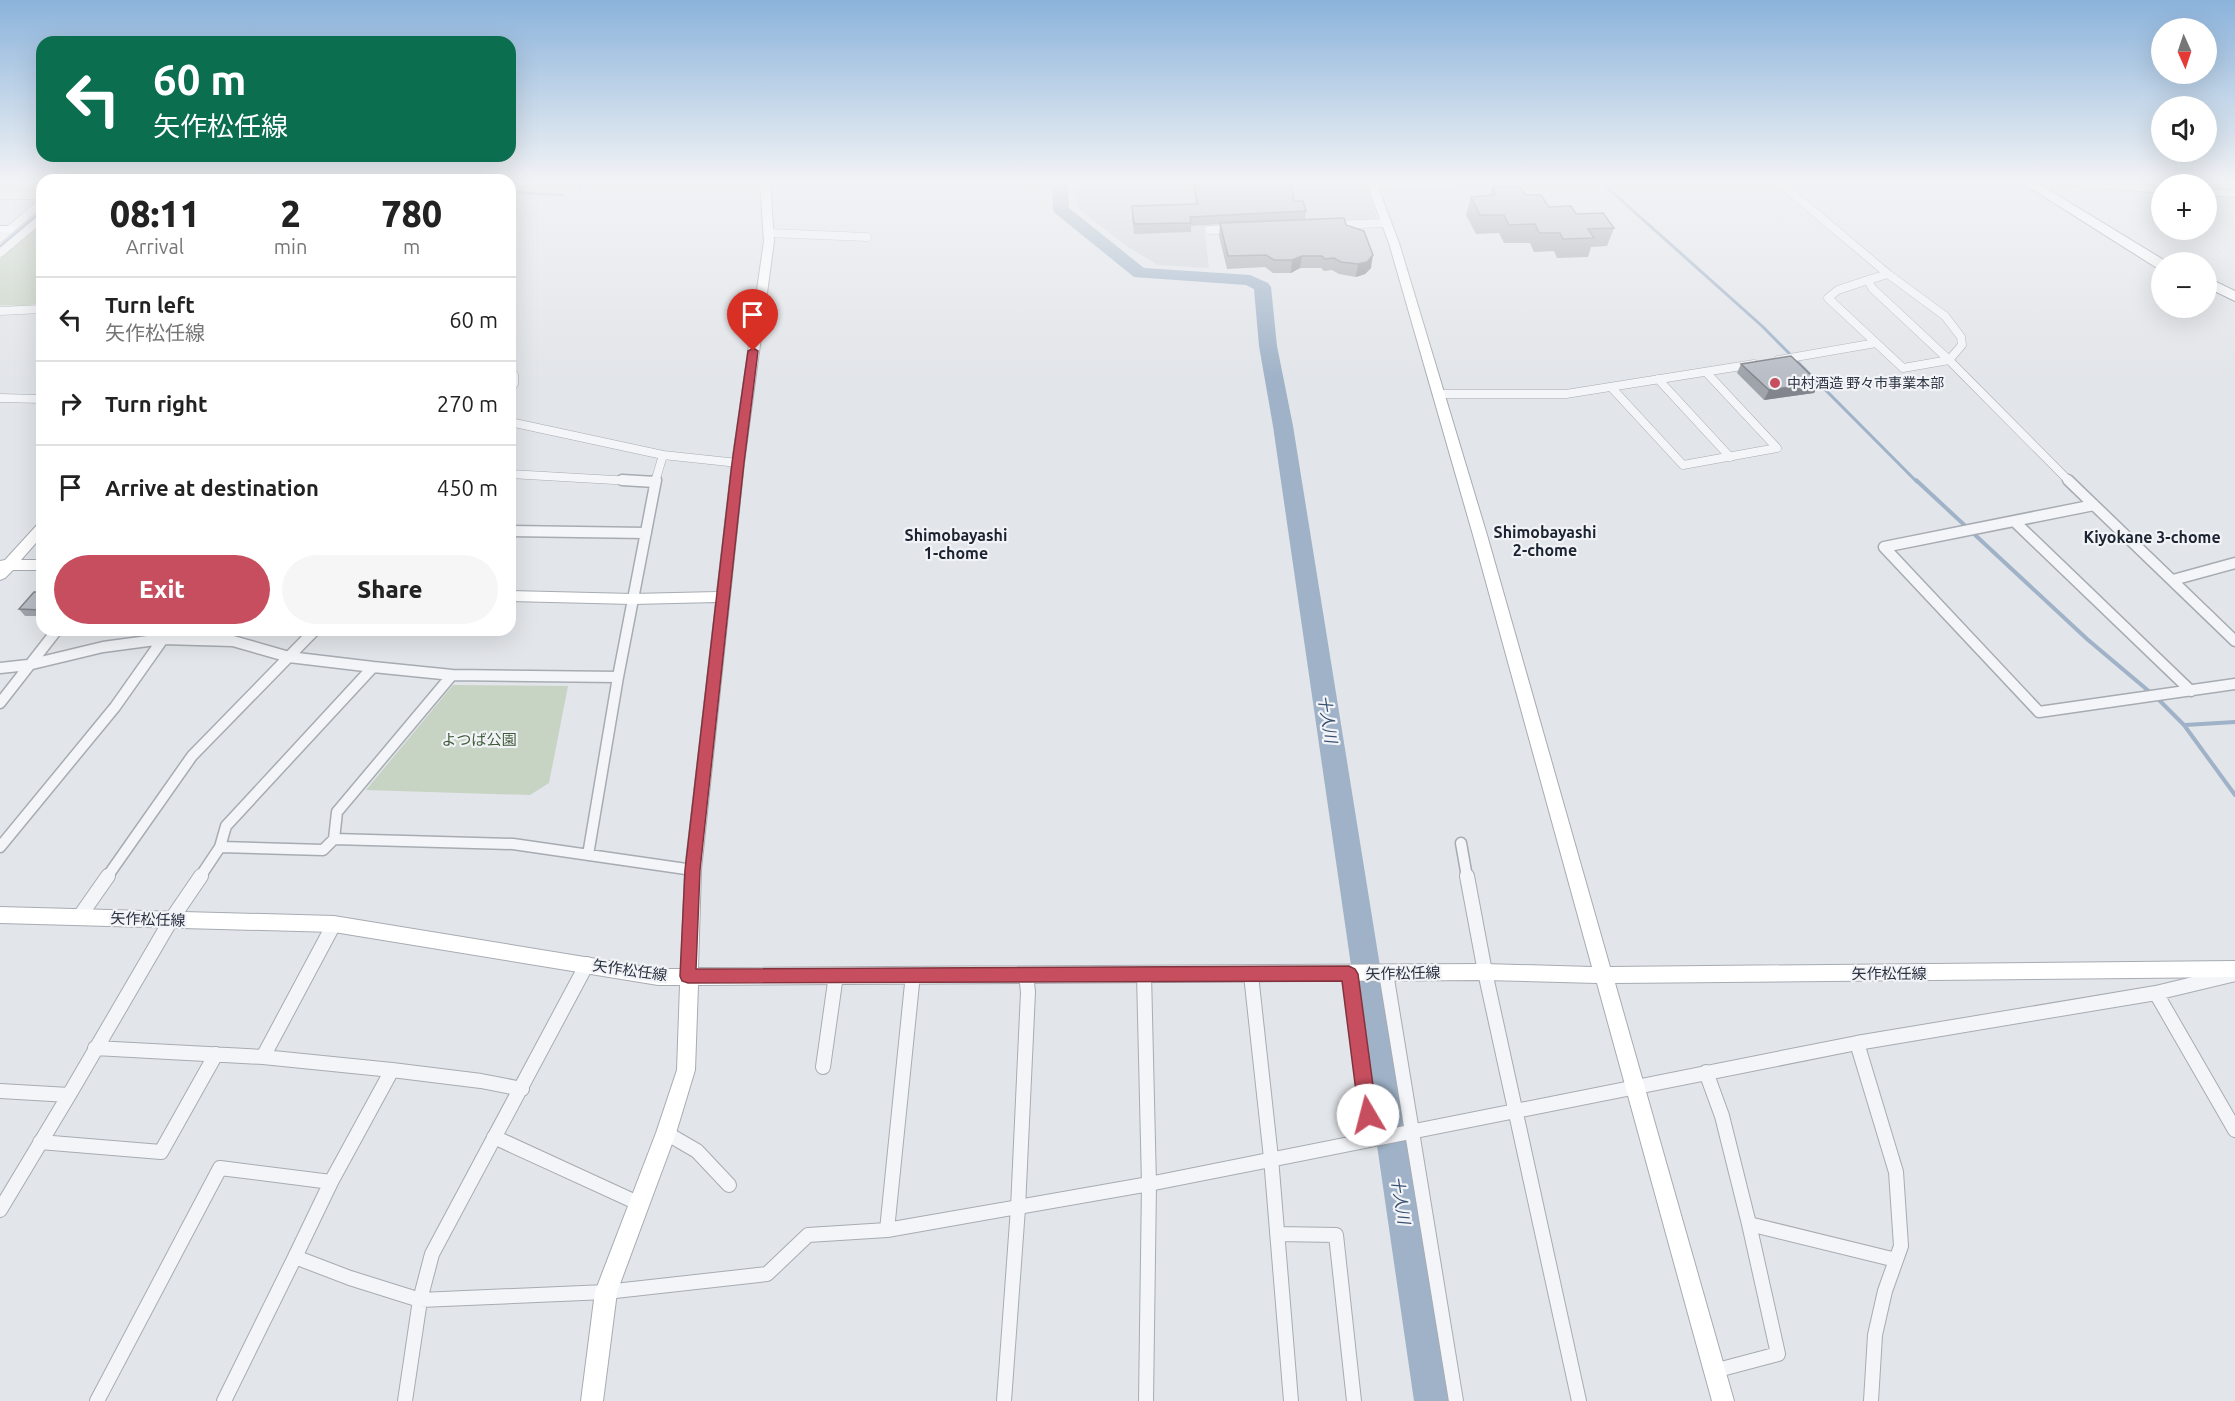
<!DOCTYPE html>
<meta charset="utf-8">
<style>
body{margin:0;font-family:Ubuntu,"Noto Sans JP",sans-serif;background:#f6f6f6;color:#222;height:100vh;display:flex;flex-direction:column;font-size:22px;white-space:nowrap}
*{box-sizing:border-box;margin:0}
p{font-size:20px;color:#767676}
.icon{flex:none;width:33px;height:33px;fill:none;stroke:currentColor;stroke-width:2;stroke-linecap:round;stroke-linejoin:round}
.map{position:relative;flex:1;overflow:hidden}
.panel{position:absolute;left:36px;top:174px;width:480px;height:462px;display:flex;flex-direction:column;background:#fff;border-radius:18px;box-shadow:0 6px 24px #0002}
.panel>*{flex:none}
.hud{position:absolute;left:36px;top:36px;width:480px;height:126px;border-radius:18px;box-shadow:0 6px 24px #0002;background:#0b6e4f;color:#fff;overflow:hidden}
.needle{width:39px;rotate:177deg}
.fabs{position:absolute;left:2151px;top:18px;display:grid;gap:12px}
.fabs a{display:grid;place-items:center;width:66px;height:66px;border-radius:50%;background:#fff;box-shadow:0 6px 24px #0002;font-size:30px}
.pin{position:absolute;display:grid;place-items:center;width:51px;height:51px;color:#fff;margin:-62px -26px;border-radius:50% 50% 50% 0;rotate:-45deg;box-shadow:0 0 6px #0007}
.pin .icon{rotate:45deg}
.me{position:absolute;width:66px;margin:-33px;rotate:352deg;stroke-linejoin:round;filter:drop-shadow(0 0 4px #0008)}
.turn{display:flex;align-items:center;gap:21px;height:126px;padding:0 18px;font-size:27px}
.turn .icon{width:78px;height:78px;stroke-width:2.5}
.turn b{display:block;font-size:42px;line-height:51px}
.eta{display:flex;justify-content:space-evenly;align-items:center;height:102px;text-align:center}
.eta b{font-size:36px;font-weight:800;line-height:42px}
.cta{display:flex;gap:12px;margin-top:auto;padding:12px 18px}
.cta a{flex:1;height:69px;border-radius:36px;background:#c74e5f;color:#fff;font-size:24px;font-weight:800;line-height:69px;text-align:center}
.cta a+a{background:#f6f6f6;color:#222}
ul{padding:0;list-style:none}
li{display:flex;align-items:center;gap:18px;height:84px;padding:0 18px;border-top:2px solid #e0e0e0}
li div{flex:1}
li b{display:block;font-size:22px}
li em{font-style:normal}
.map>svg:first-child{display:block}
</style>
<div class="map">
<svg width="2235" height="1401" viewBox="0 0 2235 1401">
<rect width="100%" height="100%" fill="#e2e5e9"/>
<path fill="#d0d4db" d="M1074,182h290l14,39 -174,7 5,40 -51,-3 -30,-18 -48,-37 -3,-3z"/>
<path fill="#c7d3c3" d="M42,222v81l-18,3 -24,-1v-46z
M453,685l115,1 -19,97 -19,12 -164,-5z"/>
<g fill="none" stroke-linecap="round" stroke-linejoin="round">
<path stroke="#9fb2c7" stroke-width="3" d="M1601,182l161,144 155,156
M580,189l6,-7
M510,192l52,3
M0,247l42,-36"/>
<path stroke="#9fb2c7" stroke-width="4" d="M1916,480l171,159 64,54
M2157,698l27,27 51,70
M2185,725l50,-3"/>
<path fill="#9fb2c7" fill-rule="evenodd" d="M1052,182h16l1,26 75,60 106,7 18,8 3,4 6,59 16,80 157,975h-36l-141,-975 -14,-80 -5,-57 -8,-4 -112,-8 -79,-64 -2,-3z"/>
<g stroke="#a7acb3" stroke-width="9">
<path id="street-far2" d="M1779,182l109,92 57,42 16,21 1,8 -13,15 121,122
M1372,185l94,-3
M0,195h42
M1332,225l54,-2
M1209,230l24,-1
M769,233l98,4
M0,238l42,-36
M0,253l42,-35
M1888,274l-20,6 4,8 77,72
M1868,280l-30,10 -10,8 75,70 46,-8
M0,311l42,-2
M1778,360l98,-17
M510,375h4v9l-4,5
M1658,379l72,78
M1611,387l72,78 94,-17 -71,-76
M1438,394h128l188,-30
M0,398l42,1
M510,422l153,33 -8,27
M663,455l75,8
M510,474l139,8"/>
</g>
<g stroke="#a7acb3" stroke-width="13">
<path id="street-far1" d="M622,480l33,2
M2068,480l167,161
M2094,505l-210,42 155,165 196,-28
M2014,521l177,170
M510,531l136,2
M2173,580l62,-17
M0,668l28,-3 75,-18 60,-8 70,2 56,16 84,10
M0,703l57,-73
M334,839l3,-27 115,-137
M1461,843l6,34
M0,847l115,-140 48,-68
M220,847l103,3 11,-11 179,5 180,26
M588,855l30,-178
M107,877l85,-121 123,-126
M200,877l20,-30 6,-21 147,-159 79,8 166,2 38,-197"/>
</g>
<g stroke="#a7acb3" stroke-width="16">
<path id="street" d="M1467,876l18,96 94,429
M80,916l28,-40
M1386,973l70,428
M1144,974l5,210 -3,217
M1349,974l22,165
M2235,974l-79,19 79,137
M1251,975l20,183 20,243
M1857,1043l39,129 5,74 -16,45 -10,44 -4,66
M95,1048l168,9 129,13 -61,112 -36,75 55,21 70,22 186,-8 161,-18 41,-39 79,-5 262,-46 708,-141 299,-50
M263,1057l71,-133
M823,1067l13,-92
M392,1070l89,11 41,8
M1706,1072l16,44 27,108
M0,1091l69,4 102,-175 30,-44
M666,1133l31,18 32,34
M494,1137l146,67
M40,1142l121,10 55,-98
M0,1210l69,-115
M887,1230l26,-256
M1277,1234l59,1 18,166
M1714,1371l64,-17 -29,-130 147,36
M97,1401l123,-233 111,14
M224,1401l71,-144
M405,1401l15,-101 12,-46 155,-290
M1004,1401l14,-193 10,-216 -2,-18"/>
</g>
<g stroke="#a7acb3" stroke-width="2">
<path id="secondary" d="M760,182h10l4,59 -30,222 -43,407 -3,98 787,-4 107,3 -119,-432 -84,-292 -23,-61h10l23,61 88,292 123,432 625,-6v16l-620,6 119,418h-22l-115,-418 -112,-3 -787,5 -3,85 -19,63 -59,159 -14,109h-22l14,-109 61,-159 21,-63 3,-85h-22l-324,-53 -334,-9v-16l334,9 324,53h23l4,-99 31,-268 -83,2 -123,-3v-10l123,3 84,-2 15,-129 32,-222z
M2059,182h42l61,5v6l-98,-8z
M2206,189l29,2v6l-29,-2z
M0,226h11l5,3 -5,3h-11z
M42,524v12l-21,24h21v10h-29l-8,8 -5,2v-19l5,-1 32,-35z"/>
</g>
<g stroke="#8a929f" stroke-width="2">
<path id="highway" d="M2021,182h15l131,80h-5v7l-5,-1z
M2206,277l29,14v10l-29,-14z"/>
</g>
<use href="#street-far2" stroke="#f4f5f8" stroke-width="8"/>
<use href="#street-far1" stroke="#f4f5f8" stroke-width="10"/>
<use href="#street" stroke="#f4f5f8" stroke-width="14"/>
<use href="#secondary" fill="#fff" fill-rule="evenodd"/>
<use href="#highway" fill="#fff" fill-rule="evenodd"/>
</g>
<path fill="#9fa3aa" d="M1193,182h98l3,19 12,10 -1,9 41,5 25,43 -6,6 -9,3 -17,-3 -7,-4 -8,1 -3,-3h-21l-9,5h-18l-8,-6 -38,2 -8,-33 1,-12 -29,2v6l-57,2 -2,-18v-10l64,-2 -3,-16z
M1492,187l34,8 23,12 27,7 38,14 -7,18 -16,1 -3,10 -31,1 -3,-7 -20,1 -4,-9h-26l-5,-10 -23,1 -10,-19 5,-18 18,-1z
M1741,364l78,19 -5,10 -50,7 -27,-27z
M42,592v24h-17l-6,-7z"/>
<path fill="#82858b" d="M1373,255l-2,13 -6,6 -9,3 2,-13z
M1302,256l-2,12 -9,5 1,-13z
M1819,383l-5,10 -50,7 5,-10z"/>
<path fill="#b9bec6" stroke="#82858b" stroke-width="1.5" d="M1194,182h97l3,19h9l3,10 -116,6 1,6 -57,1 -2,-18 66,-2z
M1520,186l6,9h15l8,12 22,-1 5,8 27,-1 11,15 -26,1 6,9 -31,1 -3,-6h-21l-4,-9 -26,1 -5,-10h-24l-9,-18 25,-2 -4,-8z
M1344,218l2,7 18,6 9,24 -6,7 -9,2 -17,-2 -7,-4 -9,1 -3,-3h-20l-10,4h-18l-8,-5 -38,1 -8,-33z
M1791,356l28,27 -50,7 -28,-26z
M34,592h8v18l-23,-1z"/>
<linearGradient id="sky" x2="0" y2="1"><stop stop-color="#8bb3db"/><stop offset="0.48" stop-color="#f2f3f5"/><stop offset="1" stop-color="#f2f3f5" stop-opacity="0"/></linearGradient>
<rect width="2235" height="378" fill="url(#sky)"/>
<path fill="#c74e5f" stroke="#81333e" stroke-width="1.5" d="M753,348l5,3 -14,112 -44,407 -4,99 653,-3 6,3 3,5 19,141 -3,6 -6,3 -6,-3 -3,-6 -17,-134 -654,2 -6,-2 -2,-5 5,-106 47,-407 16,-112z"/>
<circle fill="#c74e5f" stroke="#f1f3f7" stroke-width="2" cx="1775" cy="383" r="6"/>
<g text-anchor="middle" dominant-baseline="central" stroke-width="4.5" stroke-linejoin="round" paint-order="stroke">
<g font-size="14" fill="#2b3240" stroke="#f1f3f7" text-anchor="start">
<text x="1787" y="383">中村酒造 野々市事業本部</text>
</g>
<g font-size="15" fill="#3f5b39" stroke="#f1f3f7">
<text x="479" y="739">よつば公園</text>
</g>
<g font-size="15" fill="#2b3240" stroke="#f1f3f7">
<text transform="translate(148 919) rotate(2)">矢作松任線</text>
<text transform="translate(630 970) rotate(8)">矢作松任線</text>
<text transform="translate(1403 973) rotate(-1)">矢作松任線</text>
<text x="1889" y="973">矢作松任線</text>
</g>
<g font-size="16" font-weight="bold" fill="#1d2431" stroke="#f1f3f7">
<text x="1545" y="532">Shimobayashi<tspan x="1545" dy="18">2-chome</tspan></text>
<text x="956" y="535">Shimobayashi<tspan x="956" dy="18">1-chome</tspan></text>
<text x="2152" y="537">Kiyokane 3-chome</text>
</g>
<g font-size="16" font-style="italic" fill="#375172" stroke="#f1f3f7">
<text transform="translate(1328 719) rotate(81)">十人川</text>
<text transform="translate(1401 1200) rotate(81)">十人川</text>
</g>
</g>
</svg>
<div class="fabs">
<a><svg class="needle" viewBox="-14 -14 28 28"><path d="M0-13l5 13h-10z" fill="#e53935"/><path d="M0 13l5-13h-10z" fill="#767676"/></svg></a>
<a><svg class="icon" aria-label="sound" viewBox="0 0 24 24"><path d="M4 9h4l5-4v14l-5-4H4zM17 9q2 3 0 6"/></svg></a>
<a>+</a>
<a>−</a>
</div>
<div class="pin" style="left:753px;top:351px;background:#d93025"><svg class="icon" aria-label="arrive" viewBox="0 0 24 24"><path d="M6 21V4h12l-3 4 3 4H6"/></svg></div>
<svg class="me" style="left:1368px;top:1115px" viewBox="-20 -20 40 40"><circle r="19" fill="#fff"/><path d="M0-13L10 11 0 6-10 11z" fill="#c74e5f"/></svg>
<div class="hud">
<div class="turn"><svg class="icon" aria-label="left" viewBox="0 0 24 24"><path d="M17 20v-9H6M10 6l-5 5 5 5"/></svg><div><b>60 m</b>矢作松任線</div></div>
</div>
<section class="panel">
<div class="eta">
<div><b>08:11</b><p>Arrival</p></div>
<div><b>2</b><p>min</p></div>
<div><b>780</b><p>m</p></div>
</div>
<ul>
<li><svg class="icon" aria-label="left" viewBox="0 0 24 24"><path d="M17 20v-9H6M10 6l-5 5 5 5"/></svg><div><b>Turn left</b><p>矢作松任線</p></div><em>60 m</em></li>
<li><svg class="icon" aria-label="right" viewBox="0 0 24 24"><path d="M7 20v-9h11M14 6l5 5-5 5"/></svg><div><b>Turn right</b></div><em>270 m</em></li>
<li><svg class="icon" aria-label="arrive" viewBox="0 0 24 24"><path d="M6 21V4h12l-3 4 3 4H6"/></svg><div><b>Arrive at destination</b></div><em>450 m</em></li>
</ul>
<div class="cta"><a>Exit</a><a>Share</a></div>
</section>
</div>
